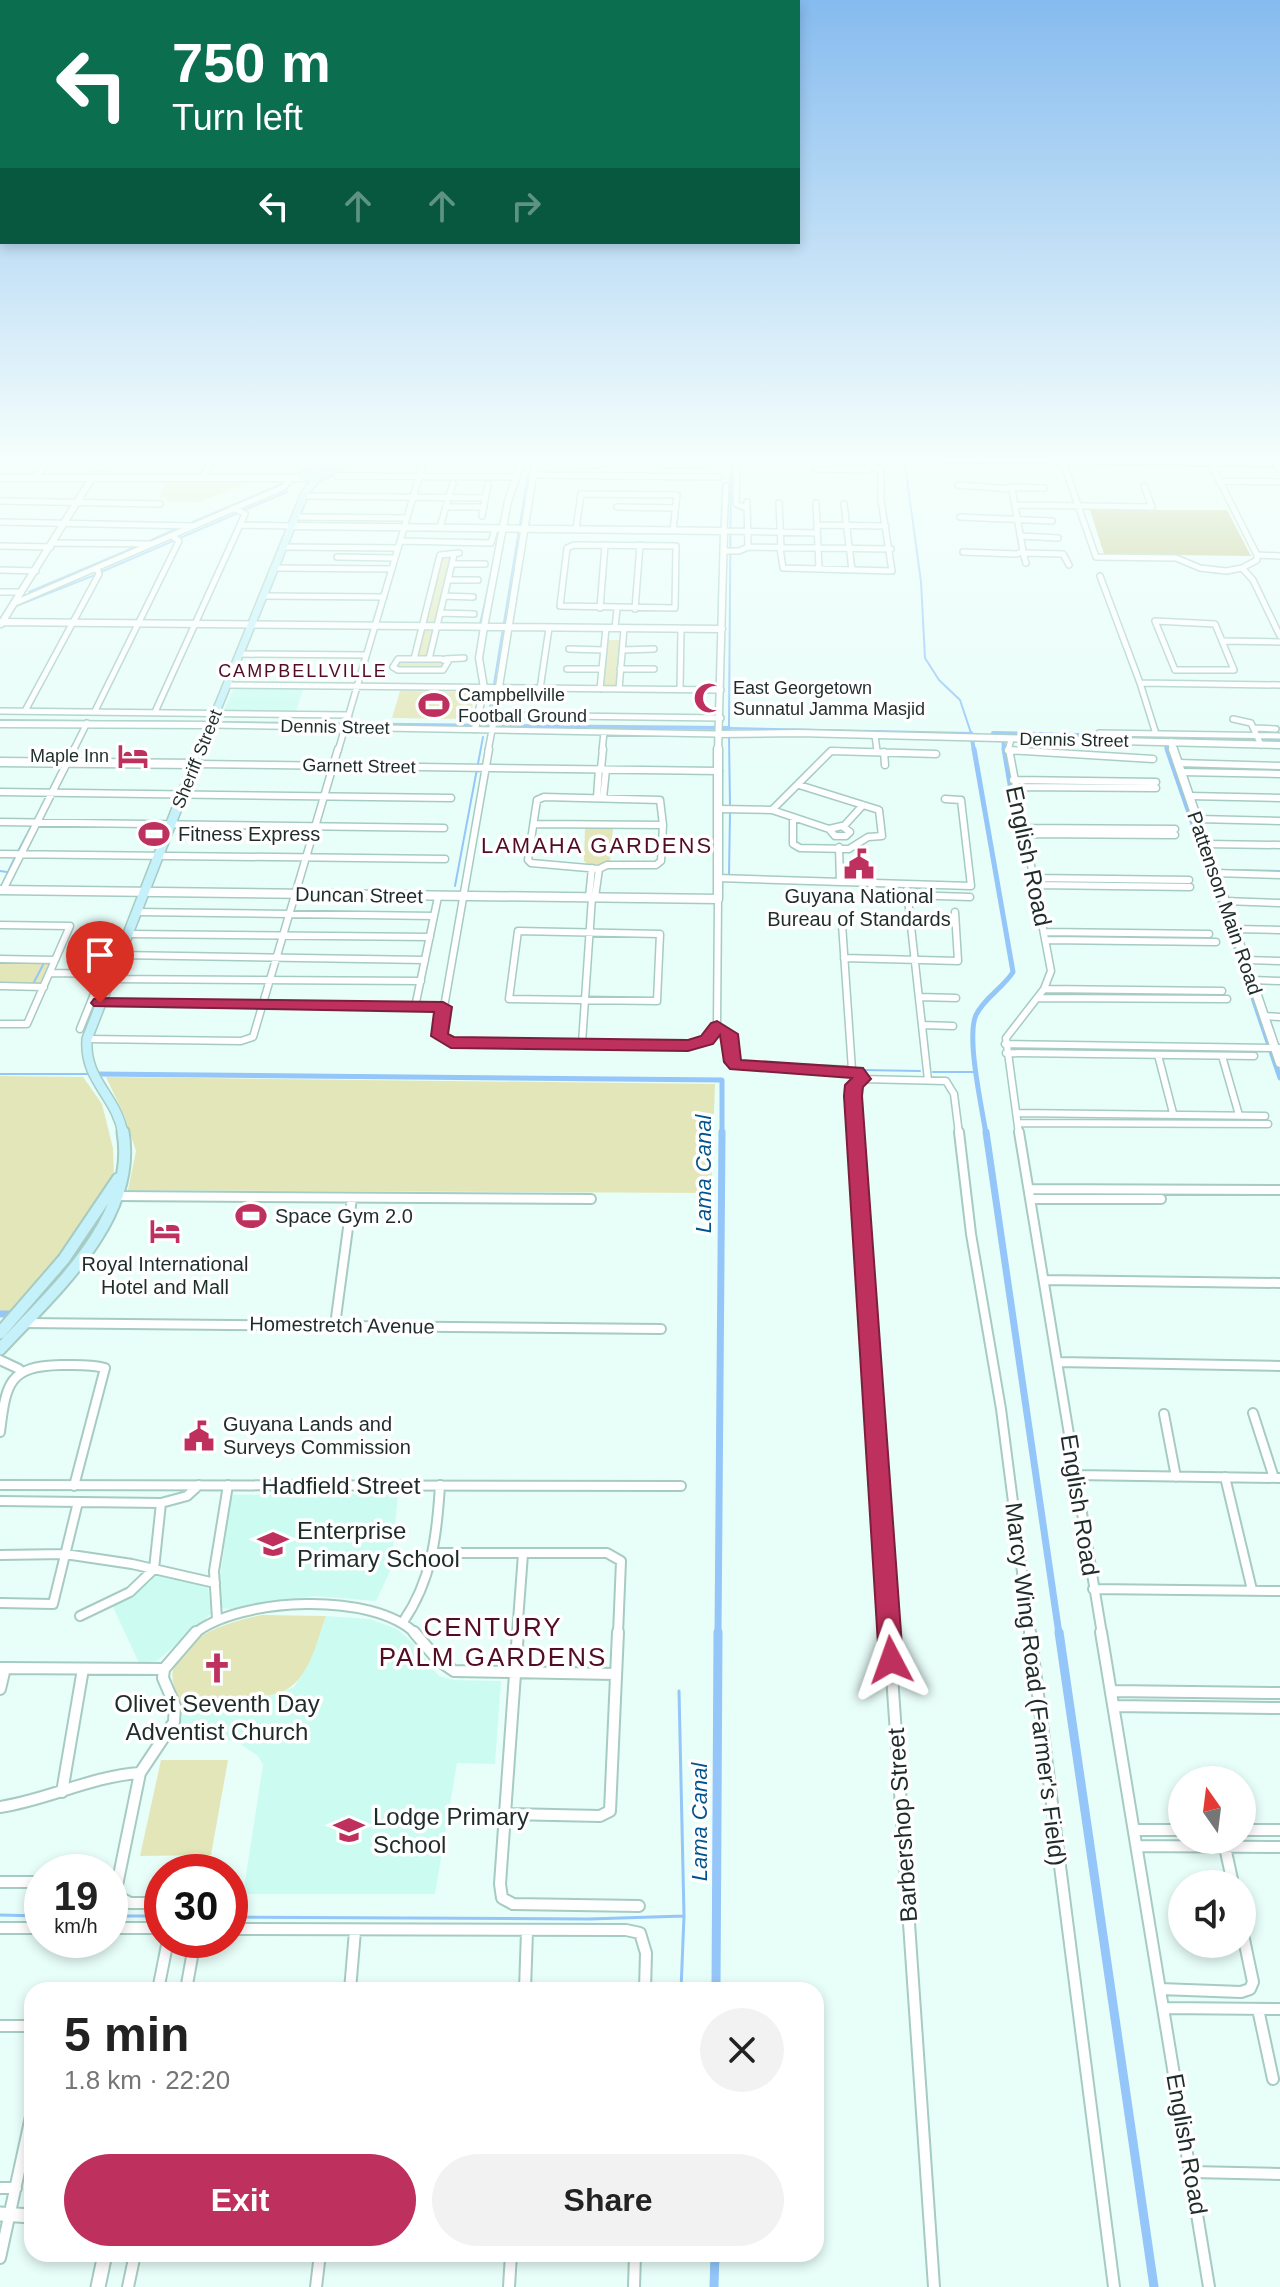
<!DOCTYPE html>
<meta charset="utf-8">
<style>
body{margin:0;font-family:Helvetica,sans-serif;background:#f2f2f2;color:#222;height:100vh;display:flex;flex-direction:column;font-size:30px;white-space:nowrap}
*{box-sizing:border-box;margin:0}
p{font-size:26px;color:#767676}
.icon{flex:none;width:44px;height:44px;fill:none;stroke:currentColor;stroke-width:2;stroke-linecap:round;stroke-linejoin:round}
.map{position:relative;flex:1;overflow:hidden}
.panel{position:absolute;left:24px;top:1982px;width:800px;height:280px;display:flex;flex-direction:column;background:#fff;border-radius:24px;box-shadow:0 4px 12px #0003}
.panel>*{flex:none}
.banner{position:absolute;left:0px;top:0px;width:800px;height:244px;box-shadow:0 4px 12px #0003;background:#0b6e4f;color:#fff;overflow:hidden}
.needle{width:52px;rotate:346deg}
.controls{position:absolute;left:1168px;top:1766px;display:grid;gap:16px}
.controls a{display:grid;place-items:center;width:88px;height:88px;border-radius:50%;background:#fff;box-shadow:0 4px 12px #0003;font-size:40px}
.speed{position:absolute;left:24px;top:1854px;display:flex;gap:16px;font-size:40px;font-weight:700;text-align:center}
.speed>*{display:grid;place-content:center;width:104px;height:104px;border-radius:50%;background:#fff;box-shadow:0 4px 12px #0003;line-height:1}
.speed small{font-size:20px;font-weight:400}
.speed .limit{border:12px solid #d22;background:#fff;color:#111}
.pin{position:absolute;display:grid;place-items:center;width:68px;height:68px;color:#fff;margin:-82px -34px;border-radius:50% 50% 50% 0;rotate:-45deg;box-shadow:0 0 8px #0007}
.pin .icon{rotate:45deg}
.me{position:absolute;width:88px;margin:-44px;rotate:356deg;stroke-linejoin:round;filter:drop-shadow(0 0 6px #0008)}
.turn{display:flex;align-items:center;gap:28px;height:168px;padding:0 40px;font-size:36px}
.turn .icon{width:104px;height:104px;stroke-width:2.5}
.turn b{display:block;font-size:56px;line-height:68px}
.lanes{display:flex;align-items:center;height:76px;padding:0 40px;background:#0003;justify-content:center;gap:40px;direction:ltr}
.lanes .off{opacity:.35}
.round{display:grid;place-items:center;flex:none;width:84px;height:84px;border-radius:42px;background:#f2f2f2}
.head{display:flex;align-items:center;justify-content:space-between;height:136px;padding:0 40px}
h1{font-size:48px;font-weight:700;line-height:60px}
.primary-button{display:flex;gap:16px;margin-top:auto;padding:16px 40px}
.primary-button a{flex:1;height:92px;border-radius:48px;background:#be305d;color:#fff;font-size:32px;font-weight:700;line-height:92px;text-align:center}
.primary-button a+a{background:#f2f2f2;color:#222}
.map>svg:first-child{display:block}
</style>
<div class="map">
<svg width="1280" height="2287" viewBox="0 0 1280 2287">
<rect width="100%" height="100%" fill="#e8fef9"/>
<path fill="#ccfcf1" d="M234,687h70l-9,27 -72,-2z
M398,1494l-7,75 -15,32 -61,-5 -85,13 -10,-1 -2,-14 13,-99z
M155,1574l53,12 3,28 -54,47 -18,2 -26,-56 37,-25z
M326,1616l44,3 27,10 15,13 27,34 15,4 47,1 -6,83 -38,-1 -22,131h-192l20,-129 -5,-9 -19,-13 -24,-8h-37l5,-23 97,-19 14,-6 15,-25z"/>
<path fill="#e3e6b8" d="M168,481l81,1 -49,20 -34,-1 1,-4h-7z
M441,555h11l-25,104 18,3 -1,6h-49l2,-7 20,-2z
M605,640h17l-3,49h-19z
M400,691l75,1 -5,27 -78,-1z
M585,827l28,1 -3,34 -12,5 -4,29h-7l4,-29 -7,-6z
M0,961l52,1 -11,24 -41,-1z
M0,1076l83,1 19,27 11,44 1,28 -57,87 -44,49 -13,-1z
M106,1077l609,7 -4,109 -583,-3 8,-39 -12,-36z
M262,1615l64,1c-11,29 -16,64 -46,77l-97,19c-4,-13 -13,-29 -10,-43 7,-33 61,-49 89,-54z
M161,1760h67l-17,95 -71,1z"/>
<path fill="#bec17d" d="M1090,510h137l24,46 -147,-2z"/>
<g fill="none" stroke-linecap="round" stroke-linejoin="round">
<path stroke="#94c6f9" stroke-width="2" d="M323,462l2,-5
M906,462l369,5
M244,510l43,-18
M188,524l94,-40
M147,542l31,-14
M34,565l10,-15
M101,572l137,-59
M29,592l109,-46
M16,606l79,-31
M480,624l8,-35
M494,684l34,-210
M488,725l4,-34
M729,726l2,-269
M729,728l242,5 -11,-33 -21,-20 -14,-22 -4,-76 -17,-125
M729,737l1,69
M1181,767l99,4
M17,853l15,-28
M1217,870l63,1
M0,871l7,1
M729,875l1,-62
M455,886l28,-149
M1,887l14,-30
M0,963h44l-11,21
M1257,984h23
M862,1070l58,1
M933,1072h44
M0,1074h91"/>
<path stroke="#94c6f9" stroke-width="3" d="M679,1691l5,225 -3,74
M0,1915l42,1
M110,1916h52
M230,1917l359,2 95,-3"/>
<path stroke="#94c6f9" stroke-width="4" d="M0,721l729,7
M971,733l3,18
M993,733l287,7
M1003,734l1,17
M1164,741l4,10"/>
<path stroke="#94c6f9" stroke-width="5" d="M974,749l39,223c-10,16 -29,26 -37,43 -10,22 6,93 10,119
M1004,749l15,88
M1167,749l81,234
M1252,995l28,83
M96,1074l626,6v54"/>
<path stroke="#94c6f9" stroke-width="7" d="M986,1132l73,502
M0,1314h10
M718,1634l4,-502"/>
<path stroke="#94c6f9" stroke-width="9" d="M1059,1632l95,655
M716,1990l2,-358
M714,2287l1,-33"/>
<g stroke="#a6cbc2" stroke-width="8">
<path id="minor-far3" d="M96,457l-5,8 8,3
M423,457l99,1
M572,457l3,8 31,-1 3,-7
M657,457l4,8 42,-1 1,-7
M737,457l-1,47 11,4
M1272,457l8,12
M118,458l199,1
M0,460h48
M1064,465l32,92 80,1 24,10 26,3 16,-3 15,-8v-5l-44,-87
M99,468l13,-4 6,-7
M816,469l52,1v-13
M533,475l186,2
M337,476l178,1
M203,477l10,-20
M36,478l13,-19
M1219,481l61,1
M958,485l54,4 11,62 -6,3 -54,-2
M726,486l-2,45 93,2
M1011,487l33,1
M304,496l181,2
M0,501l160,3
M747,502l1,45
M779,503l2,45
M816,503l3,66
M844,504l8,66
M1016,505l136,2 -8,-21
M447,507h37
M617,507l58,1
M482,516l6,-32
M296,517l111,1
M960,517l92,4
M0,522l194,4
M240,525l52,1
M817,525l69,1
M440,527l13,-44
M576,529l5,-35 96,1 -4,35
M1021,536l37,2
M400,541l91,2 4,-14
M53,543l98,1
M574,545l102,1 -1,62 -115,-2 7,-58z
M0,546l51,1
M284,547l114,1
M780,548l3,20 109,3 -11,-71v-30l-11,-4
M724,551h15l9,-4 143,2
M1257,555l23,1
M337,557l58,1
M1026,563l-3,-10 40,1 6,11
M452,564h33
M276,568l116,1
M1242,568l11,12 27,56
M0,570l36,1
M1100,576l40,107
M448,580h30
M0,592h21
M265,596l119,1
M444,596l29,1
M15,603l269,-116 7,-9
M600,608l5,-63
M635,609l5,-64
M440,613l34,1
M1155,621l60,3 19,46h-59z
M615,628l2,-19
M1224,641l56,1
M569,649l35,1
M622,650l32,-1
M240,654l126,1
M398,659h43l7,3 -5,8h-45l-5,-3z
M414,659l26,-104 19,-2
M429,659l25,-104
M445,659l19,-1
M567,669h35
M620,669h34
M228,685l493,5
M540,689l9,-61
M600,689l6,-61
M619,689l5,-60
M680,690l1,-61
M0,711l349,4
M25,711l74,-137 -2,-6
M95,711l84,-170 -7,-5
M155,712l90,-198 -9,-5
M494,715l227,3
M1233,719l18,4 10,22
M211,725l507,9
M1254,728l22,1
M1156,734l-16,-51 140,2
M875,735l2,16
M1102,741l-3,-8 181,3
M1008,750l20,1
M73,751l14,-28
M338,751l87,-294
M488,751l4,-21
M602,751l2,-19
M831,751h8
M1008,751l3,-12"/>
</g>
<g stroke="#a6cbc2" stroke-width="9">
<path id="minor-far2" d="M489,749l-50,287 12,7 237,2 19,-5 10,-14 1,-127
M1009,749l42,222 -7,18 -38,49 13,96
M1008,750l145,9
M884,752l1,13
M1178,763l102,3
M195,764l524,7
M601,769l2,-20
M1181,772l99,2
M1013,780l143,2
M1014,787l142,1
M0,792l451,6
M1189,796l91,2
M544,797l116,3 3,25 -2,36 -5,4h-49l-8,4 -68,-6 -3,-3 9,-60z
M597,797l2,-28
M603,798l3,-28
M719,809l53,1 59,-59 105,3
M772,810l57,19
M793,817v27l7,4 49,1 19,-12 14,-1 -3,-26 -80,-25
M1197,819l83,2
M0,822l444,6
M536,824l127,1
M842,826l8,6 -4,4h-11l-6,-7z
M844,826l19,-21
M1022,828l153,1
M1024,834l151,1
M1205,844l75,1
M839,847l1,35
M0,854l445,5
M1215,873l65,2
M718,878l253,8 -10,-86 -16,-1
M1035,878l154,2
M1036,885l154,2
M3,890l71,-141
M907,890l21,190
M908,895l62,2
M589,897l3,-29
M595,897l4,-28
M1225,901l55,2
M136,912l298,4
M842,924l10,146
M0,925l70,1 -43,98h-27
M1234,929l46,1
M518,931l142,3 -3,67 -148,-2z
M1045,932l164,2
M128,934l302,3
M1046,940l170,2
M119,955l306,5
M844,958l114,3 -3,-49
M0,959l55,1
M1245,960l35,1
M50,973l61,1
M109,979l312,2
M1252,980l28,1
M0,986l44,1
M1044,989l178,2
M919,997l37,1
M1037,998l190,1
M100,1003l343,4
M415,1007l23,-110
M1264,1016l16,1
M922,1025l31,1
M717,1026l13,8 6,31 116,5 10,9 84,2 8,13 5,40
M80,1029l22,-55
M87,1039l154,2 12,-4 85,-288
M582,1043l10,-146
M1005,1044l275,4
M1006,1053l248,3
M1158,1055l15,58
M1222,1056l17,59
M1017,1113l248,3
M1018,1123l250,1
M856,1134l-2,-49 8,-6"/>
</g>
<g stroke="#a6cbc2" stroke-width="12">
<path id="minor-far1" d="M855,1132l35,502
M959,1132l12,102 30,175 29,225
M1019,1132l83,502
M1029,1189l251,1
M115,1196l476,3
M1031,1199h130
M1044,1280l236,3
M24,1323l637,6
M335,1325l17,-127
M0,1360l19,9
M1057,1362l223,4
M1253,1413l21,65
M1164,1414l12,63
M0,1432c6,-48 8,-66 61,-67 15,0 30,-1 44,3l-31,118
M1075,1475l205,3
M1225,1477l27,113
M0,1485l681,1
M0,1501l161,2 26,-7 12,-11
M434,1553h173l14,8 -3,73
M0,1555l65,-1 67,10 83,19
M1093,1589l187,2
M0,1603l53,1 25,-102
M80,1616l50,-24 24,-23 7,-66
M217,1619l-3,-48 14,-86
M403,1622c29,-42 34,-87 37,-137
M194,1634c45,-37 179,-43 222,0
M517,1634l6,-80"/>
</g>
<g stroke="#a6cbc2" stroke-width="14">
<path id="minor" d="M414,1632l24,28 16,11 161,3
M518,1632l-18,252 2,14 11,6 126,2
M889,1632l45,655
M1030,1632l84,655
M1101,1632l108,655
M0,1668l164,1
M164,1669l32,-37
M0,1689l5,-21
M1111,1691l169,2
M1114,1706l166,2
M62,1792l21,-123
M0,1807c48,-7 91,-31 140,-34
M505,1814l95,2 10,-5 8,-179
M1134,1830h48
M1242,1830h38
M1137,1846l143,1
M1225,1847l8,37
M0,1882h42
M162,1903h-32l-15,-8 25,-122 34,-51 1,-16 -12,-28 1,-9
M0,1928h42
M110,1928h52
M230,1929l396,1 14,3 6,20 -1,37
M1160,1989l81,3 9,-3 3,-7 -11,-52
M158,1990l10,-50
M186,1990l9,-50
M350,1990l5,-59
M525,1990l2,-59
M1163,2008l117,1
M1258,2009l15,70
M0,2026h32
M1192,2172l88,2
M0,2188h16
M0,2258l32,-146
M128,2287l7,-33
M316,2287l4,-33
M509,2287l2,-33
M634,2287l1,-33"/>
</g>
<g stroke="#a6cbc2" stroke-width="9">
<path id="tertiary-far2" d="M0,478h303
M292,526l432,5 -6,220
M0,622l722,7
M1,624l91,-146
M0,724l211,1
M475,729l9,-41 -5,-30 5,-31 24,-126 15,-44
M492,730l44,-273
M718,734l80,-1 482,12
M1171,742l3,9"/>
</g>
<g stroke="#a6cbc2" stroke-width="11">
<path id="tertiary-far1" d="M1173,749l107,314
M0,762l195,2
M0,890l718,9v-150"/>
</g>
<g stroke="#a6cbc2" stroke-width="17">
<path id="tertiary" d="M0,2214l32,2
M98,2287l7,-33"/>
</g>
<g stroke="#a6cbc2" stroke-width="10">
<path id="secondary-far2" d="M329,471l-13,-3 -15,8 16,2 43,-21
M200,751l105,-258 12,-15"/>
</g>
<g stroke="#a6cbc2" stroke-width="12">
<path id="secondary-far1" d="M123,1134c-6,-38 -39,-53 -36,-95l113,-290"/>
</g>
<g stroke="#a6cbc2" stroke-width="15">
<path id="secondary" d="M0,1333l64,-74 54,-80
M0,1349c53,-57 138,-131 123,-217"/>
</g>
<use href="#minor-far3" stroke="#fff" stroke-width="5"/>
<use href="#minor-far2" stroke="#fff" stroke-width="6"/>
<use href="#minor-far1" stroke="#fff" stroke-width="8"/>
<use href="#minor" stroke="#fff" stroke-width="10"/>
<use href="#tertiary-far2" stroke="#fff" stroke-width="6"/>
<use href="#tertiary-far1" stroke="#fff" stroke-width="8"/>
<use href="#tertiary" stroke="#fff" stroke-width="13"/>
<use href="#secondary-far2" stroke="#c4f1fa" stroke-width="7"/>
<use href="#secondary-far1" stroke="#c4f1fa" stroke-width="9"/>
<use href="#secondary" stroke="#c4f1fa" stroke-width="11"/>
</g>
<linearGradient id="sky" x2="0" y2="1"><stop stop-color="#86bbef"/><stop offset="0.59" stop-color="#f5fffc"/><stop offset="1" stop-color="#f5fffc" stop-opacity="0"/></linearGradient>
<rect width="1280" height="778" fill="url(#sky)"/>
<path fill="#be305d" stroke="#7c1f3c" stroke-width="2" d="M100,998l343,4 9,5 -4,27 6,3 234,3 13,-4 10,-13 6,-2 21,13 3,26 122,8 8,11 -8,8 -1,9 41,564 -4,8 -8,3 -8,-3 -4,-8 -35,-564 1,-11 7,-7 -122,-9 -6,-7 -4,-27 -7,9 -25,7 -237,-3 -20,-12 3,-24 -340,-6 -3,-3 3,-4z"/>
<defs>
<g id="mosque-bare" transform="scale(2.4)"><path d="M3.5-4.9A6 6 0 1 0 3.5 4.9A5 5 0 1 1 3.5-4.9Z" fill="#be305d" stroke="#fff" stroke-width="2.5" paint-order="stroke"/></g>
<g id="stadium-bare" transform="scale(2.4)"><path d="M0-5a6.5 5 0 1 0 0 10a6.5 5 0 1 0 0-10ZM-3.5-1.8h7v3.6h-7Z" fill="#be305d" stroke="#fff" stroke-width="2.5" paint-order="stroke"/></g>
<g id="hotel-bare" transform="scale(2.4)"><path d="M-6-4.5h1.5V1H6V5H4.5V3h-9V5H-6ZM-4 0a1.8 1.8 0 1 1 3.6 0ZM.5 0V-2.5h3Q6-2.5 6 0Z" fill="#be305d" stroke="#fff" stroke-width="2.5" paint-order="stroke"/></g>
<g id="civic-bare" transform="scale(2.4)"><path d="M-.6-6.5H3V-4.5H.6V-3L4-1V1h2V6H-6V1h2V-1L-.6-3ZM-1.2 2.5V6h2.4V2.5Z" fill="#be305d" stroke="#fff" stroke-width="2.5" paint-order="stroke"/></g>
<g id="school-bare" transform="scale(2.4)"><path d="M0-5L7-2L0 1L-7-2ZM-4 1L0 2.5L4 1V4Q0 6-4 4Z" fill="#be305d" stroke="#fff" stroke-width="2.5" paint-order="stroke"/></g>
<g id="church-bare" transform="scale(2.4)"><path d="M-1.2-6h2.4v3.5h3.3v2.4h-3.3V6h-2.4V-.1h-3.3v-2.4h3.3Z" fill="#be305d" stroke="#fff" stroke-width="2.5" paint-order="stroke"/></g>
</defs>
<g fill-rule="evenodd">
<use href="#mosque-bare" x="709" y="698"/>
<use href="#stadium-bare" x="434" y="705"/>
<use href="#hotel-bare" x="133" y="756"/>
<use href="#stadium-bare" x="154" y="834"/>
<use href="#civic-bare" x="859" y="864"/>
<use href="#stadium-bare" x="251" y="1216"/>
<use href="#hotel-bare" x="165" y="1231"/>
<use href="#civic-bare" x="199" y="1436"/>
<use href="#school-bare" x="273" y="1544"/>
<use href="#church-bare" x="217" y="1668"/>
<use href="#school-bare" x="349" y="1830"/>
</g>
<g text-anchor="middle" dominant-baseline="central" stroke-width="7" stroke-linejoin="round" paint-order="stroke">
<g font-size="18" letter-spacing="2" fill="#520d24" stroke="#fff">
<text x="303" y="671">CAMPBELLVILLE</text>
</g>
<g font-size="18" fill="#1f2d2a" stroke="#fff" text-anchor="start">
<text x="733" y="688">East Georgetown<tspan x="733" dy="21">Sunnatul Jamma Masjid</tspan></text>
<text x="458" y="695">Campbellville<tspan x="458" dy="21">Football Ground</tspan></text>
<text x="109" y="756" text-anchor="end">Maple Inn</text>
</g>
<g font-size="18" fill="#1f2d2a" stroke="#fff">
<text transform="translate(335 727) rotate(1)">Dennis Street</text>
<text transform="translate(1074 740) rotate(1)">Dennis Street</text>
<text transform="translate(197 759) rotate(-68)">Sheriff Street</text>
<text transform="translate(359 766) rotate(1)">Garnett Street</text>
</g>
<g font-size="20" fill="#1f2d2a" stroke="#fff" text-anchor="start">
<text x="178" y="834">Fitness Express</text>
<text x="859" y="896" text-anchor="middle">Guyana National<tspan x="859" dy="23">Bureau of Standards</tspan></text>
<text x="275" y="1216">Space Gym 2.0</text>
<text x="165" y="1264" text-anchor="middle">Royal International<tspan x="165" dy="23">Hotel and Mall</tspan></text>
<text x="223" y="1424">Guyana Lands and<tspan x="223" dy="23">Surveys Commission</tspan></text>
</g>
<g font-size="20" fill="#1f2d2a" stroke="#fff">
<text transform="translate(359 895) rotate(1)">Duncan Street</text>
<text transform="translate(1225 903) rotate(71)">Pattenson Main Road</text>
<text transform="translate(342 1325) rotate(1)">Homestretch Avenue</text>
</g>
<g font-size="22" letter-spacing="2" fill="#520d24" stroke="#fff">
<text x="597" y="845">LAMAHA GARDENS</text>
</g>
<g font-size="22" font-style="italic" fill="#02548f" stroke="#fff">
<text transform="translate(703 1174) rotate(-90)">Lama Canal</text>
<text transform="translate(699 1822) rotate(-90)">Lama Canal</text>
</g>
<g font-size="24" fill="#1f2d2a" stroke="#fff">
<text transform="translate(1029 856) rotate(78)">English Road</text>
<text x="341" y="1485">Hadfield Street</text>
<text transform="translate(1080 1505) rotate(81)">English Road</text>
<text transform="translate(1036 1684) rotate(83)">Marcy Wing Road (Farmer's Field)</text>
<text transform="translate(902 1825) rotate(-94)">Barbershop Street</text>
<text transform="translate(1187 2144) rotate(80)">English Road</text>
</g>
<g font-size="24" fill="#1f2d2a" stroke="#fff" text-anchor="start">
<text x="297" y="1530">Enterprise<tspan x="297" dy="28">Primary School</tspan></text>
<text x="217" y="1703" text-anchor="middle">Olivet Seventh Day<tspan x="217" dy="28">Adventist Church</tspan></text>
<text x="373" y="1816">Lodge Primary<tspan x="373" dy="28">School</tspan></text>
</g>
<g font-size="26" letter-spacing="2" fill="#520d24" stroke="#fff">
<text x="493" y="1627">CENTURY<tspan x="493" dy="30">PALM GARDENS</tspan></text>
</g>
</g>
</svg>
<div class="controls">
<a><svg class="needle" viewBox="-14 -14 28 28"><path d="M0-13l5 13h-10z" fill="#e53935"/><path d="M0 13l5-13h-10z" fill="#767676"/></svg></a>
<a><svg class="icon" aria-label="sound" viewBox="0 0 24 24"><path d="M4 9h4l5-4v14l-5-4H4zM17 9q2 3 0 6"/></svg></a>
</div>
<div class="speed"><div>19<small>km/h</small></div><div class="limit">30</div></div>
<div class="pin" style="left:100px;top:1003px;background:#d93025"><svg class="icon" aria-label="arrive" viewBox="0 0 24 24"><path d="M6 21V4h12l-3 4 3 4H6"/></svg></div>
<svg class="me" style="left:891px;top:1660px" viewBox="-20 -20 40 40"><path d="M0-17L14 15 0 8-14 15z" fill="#be305d" stroke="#fff" stroke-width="4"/></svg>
<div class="banner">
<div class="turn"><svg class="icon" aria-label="left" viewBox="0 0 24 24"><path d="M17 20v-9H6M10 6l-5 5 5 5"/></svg><div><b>750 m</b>Turn left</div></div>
<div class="lanes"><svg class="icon" aria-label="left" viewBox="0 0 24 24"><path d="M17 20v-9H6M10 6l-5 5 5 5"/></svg><svg class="icon off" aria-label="ahead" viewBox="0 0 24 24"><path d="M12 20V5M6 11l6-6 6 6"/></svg><svg class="icon off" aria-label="ahead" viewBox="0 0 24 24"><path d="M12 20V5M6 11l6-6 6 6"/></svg><svg class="icon off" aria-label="right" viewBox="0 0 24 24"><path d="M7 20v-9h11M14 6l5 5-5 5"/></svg></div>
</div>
<section class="panel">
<div class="head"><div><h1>5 min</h1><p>1.8 km · 22:20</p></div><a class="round"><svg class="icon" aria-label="close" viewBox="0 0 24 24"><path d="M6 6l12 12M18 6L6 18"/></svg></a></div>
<div class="primary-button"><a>Exit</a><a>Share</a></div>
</section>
</div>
